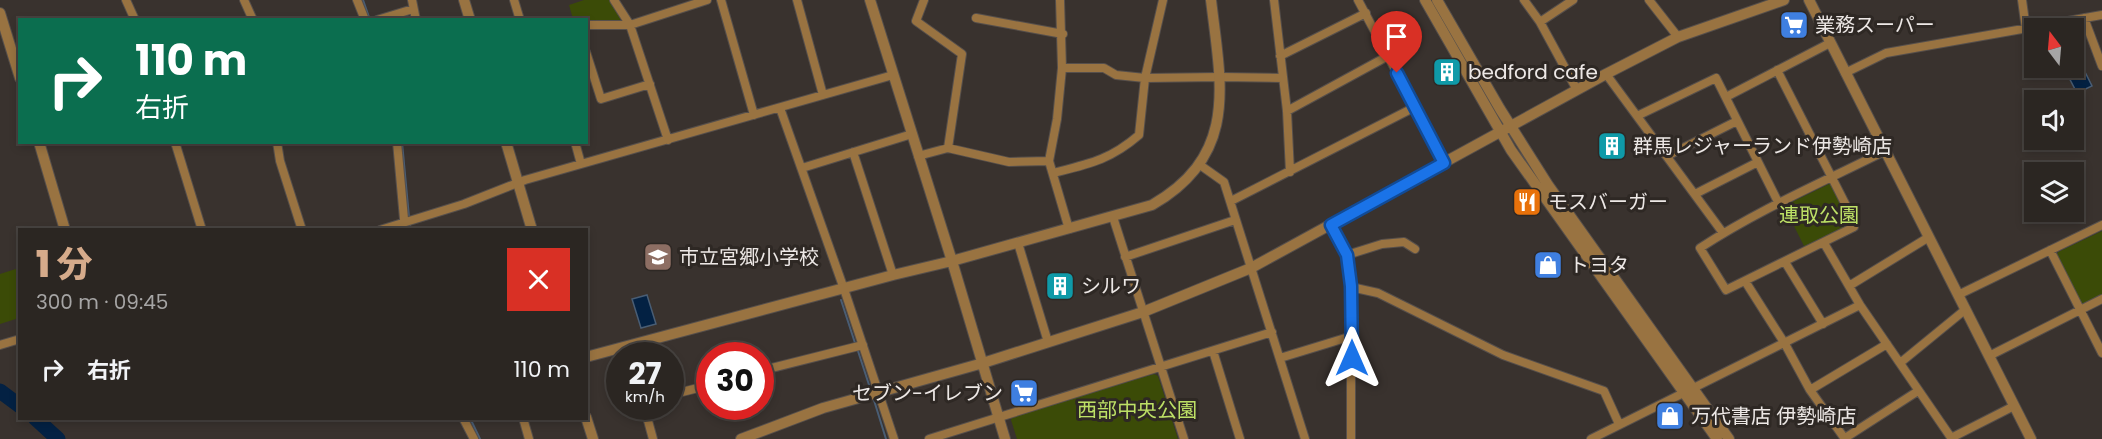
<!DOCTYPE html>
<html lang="ja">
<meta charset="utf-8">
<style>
body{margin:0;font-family:Poppins,"Noto Sans JP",sans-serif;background:#37322f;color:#f1f3f6;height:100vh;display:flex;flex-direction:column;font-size:22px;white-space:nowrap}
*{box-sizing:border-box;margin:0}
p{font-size:20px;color:#a6a5a5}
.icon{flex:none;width:33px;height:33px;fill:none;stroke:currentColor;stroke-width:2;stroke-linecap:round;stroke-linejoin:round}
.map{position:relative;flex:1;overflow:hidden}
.details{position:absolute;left:18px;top:228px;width:570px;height:192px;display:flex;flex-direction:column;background:#2b2622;border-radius:0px;box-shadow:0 3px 9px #0003,0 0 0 2px #474340}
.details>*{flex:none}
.guide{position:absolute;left:18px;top:18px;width:570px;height:126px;border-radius:0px;box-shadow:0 3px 9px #0003,0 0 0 2px #474340;background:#0b6e4f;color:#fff;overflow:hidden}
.needle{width:39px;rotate:344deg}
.fabs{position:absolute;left:2024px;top:18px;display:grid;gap:12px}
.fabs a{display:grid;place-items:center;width:60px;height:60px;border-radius:0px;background:#2b2622;box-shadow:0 3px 9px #0003,0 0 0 2px #474340;font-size:30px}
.speed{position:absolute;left:606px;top:342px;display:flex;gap:12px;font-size:30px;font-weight:700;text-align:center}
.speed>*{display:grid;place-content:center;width:78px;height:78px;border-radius:50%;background:#2b2622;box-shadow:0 3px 9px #0003,0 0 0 2px #474340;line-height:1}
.speed small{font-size:15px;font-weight:400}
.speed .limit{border:9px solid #d22;background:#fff;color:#111}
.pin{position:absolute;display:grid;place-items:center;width:51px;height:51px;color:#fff;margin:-62px -26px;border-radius:50% 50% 50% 0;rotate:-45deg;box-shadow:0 0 6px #0007}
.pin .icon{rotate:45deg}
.me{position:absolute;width:66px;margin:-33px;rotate:0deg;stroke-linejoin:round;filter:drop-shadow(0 0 4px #0008)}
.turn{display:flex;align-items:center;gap:21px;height:126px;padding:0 18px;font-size:27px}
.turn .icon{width:78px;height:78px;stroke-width:2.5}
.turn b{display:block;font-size:42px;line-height:51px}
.round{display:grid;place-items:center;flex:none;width:63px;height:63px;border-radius:0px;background:#37322f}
.head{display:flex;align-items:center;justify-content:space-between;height:102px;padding:0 18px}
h1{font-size:36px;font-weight:800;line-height:45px;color:#d6ab8b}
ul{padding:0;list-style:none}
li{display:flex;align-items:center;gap:18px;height:78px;padding:0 18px}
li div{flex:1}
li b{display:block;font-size:22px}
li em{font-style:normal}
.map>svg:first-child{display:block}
</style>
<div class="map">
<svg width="2102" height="439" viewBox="0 0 2102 439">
<rect width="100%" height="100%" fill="#39322e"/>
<path fill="#3b4b07" d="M584,0h25l12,18 -3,5h-31l-1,-3 -13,-1 -4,-14z
M1829,184h3l19,37 -2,5 -44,22 -21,-42z
M2102,231v64l-17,9 -4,-1 -24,-48 1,-3z
M19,268v50l-19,6v-50z
M1154,374l4,2 20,63h-161l-6,-19 1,-3z"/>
<path fill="#032143" stroke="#495d74" stroke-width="1.5" d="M2079,60l13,26 -15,7 -13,-25h9v-5z
M647,295l9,29 -15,4 -9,-29z"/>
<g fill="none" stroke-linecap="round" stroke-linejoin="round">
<path stroke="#495d74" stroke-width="2" d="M363,0l7,20
M402,142l7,75
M410,223v7
M841,300l14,43
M857,348l14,43
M873,397l13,42
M470,418l10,21"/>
<path stroke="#032143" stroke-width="15" d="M0,391l20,15
M35,418l23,21"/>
<g stroke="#564f4b" stroke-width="10">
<path id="minor" d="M126,0l9,20
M244,0l9,20
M357,0l8,20
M412,0l4,20
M514,0l6,20
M614,0l16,25 38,115
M721,0l33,115
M797,0l26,95
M924,0l-8,21 46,33 -14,94
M1060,0l2,68 -5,51 -8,42 20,68
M1274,0l13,111 3,61
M1358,0l87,163
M1524,0l16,22 37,68
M1649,0l29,37
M2022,0l4,29
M976,18l87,16
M2084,18l18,48
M377,20l36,-11
M1540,22l33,-22
M586,25h44l77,-25
M586,52l15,47 49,-15
M1280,56l86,-43
M1062,68h42l12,7 29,3 75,-1 63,1
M1777,70l77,151v6l-128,63 -26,-42c58,-38 123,-66 185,-97
M1845,73l41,-20 216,-38
M1606,74l117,159
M1726,97l104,-54
M780,108l64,181 50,150
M1287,111l101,-55
M1637,116l79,-38 63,126
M175,142l27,88
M277,142l3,19 22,69
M397,142l8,88
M575,142l6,22
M853,152l40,123
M918,156l30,-8 61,14 40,-1
M1667,156l70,-35
M1200,165l24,17 81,257
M802,168l110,-34
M1053,173c36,-9 57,-13 86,-38l6,-57 18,-78
M1695,194l63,-32
M1231,201l184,-94
M1113,217l71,222
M1331,225l16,30 4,32v152
M380,230l84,-26 61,-24 368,-105
M1018,243l30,99
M1824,243l36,62 92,134
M2050,250l52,103
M1347,255l35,-11 22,-2 11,7
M1125,257l110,-37
M1785,262l38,62
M1745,281l40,63 25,46 35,49
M1849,286l80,-49
M1351,287l27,6 125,62 101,36 15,33
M1958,295l144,-70
M0,345l20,-6
M629,345l3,11
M1213,351l27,88
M1989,356l113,-57
M1280,358l72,-22
M1900,363l66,-54
M760,371l103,-26
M1810,390l77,-46
M670,395l40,-10
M644,406l9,33
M463,418l11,21
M523,418l6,21
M1845,438l73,-47
M1951,438l63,-32
M929,439l343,-107
M1591,439l269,-134"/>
</g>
<g stroke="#564f4b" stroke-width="12">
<path id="tertiary" d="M464,0l6,20
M870,0l82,261 53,178
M1425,0l86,150 206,289
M1437,0l63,109 48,76 181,254
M1809,0l222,439
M0,13l20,65
M39,142l26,88
M506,142l26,88
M586,357l307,-82 59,-14 200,-56c87,-50 69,-120 59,-205
M586,417l7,22
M741,439l82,-31 160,-45 160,-51 108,-44 355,-194 72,-37 106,-37"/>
</g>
<use href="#minor" stroke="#997341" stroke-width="8"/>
<use href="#tertiary" stroke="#997341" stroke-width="10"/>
</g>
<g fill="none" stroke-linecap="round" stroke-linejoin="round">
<g stroke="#114b97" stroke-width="15">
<path id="route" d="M1352,358l-1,-72 -4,-31 -16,-30 113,-62 -47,-90"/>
</g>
<use href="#route" stroke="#1a73e8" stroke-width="10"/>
</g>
<defs>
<g id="supermarket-square" transform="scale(1.5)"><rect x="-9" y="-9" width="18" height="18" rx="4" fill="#3f7fe0" stroke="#2e2824"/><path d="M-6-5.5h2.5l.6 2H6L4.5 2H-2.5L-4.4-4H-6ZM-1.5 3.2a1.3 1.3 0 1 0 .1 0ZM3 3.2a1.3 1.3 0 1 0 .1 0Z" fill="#fff"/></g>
<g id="building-square" transform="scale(1.5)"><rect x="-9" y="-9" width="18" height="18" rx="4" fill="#0f9aa8" stroke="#2e2824"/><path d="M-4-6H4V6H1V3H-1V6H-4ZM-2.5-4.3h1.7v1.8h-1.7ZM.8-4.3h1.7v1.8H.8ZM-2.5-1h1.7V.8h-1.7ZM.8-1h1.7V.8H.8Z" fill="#fff"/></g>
<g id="restaurant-square" transform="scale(1.5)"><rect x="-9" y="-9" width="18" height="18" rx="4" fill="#e8710a" stroke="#2e2824"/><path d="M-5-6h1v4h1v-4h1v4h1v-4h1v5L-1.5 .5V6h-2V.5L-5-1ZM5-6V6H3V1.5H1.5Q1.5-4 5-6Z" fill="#fff"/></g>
<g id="school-square" transform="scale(1.5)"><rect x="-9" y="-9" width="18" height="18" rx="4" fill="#8d6e63" stroke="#2e2824"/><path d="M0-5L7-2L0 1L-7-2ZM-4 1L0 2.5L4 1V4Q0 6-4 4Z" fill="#fff"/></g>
<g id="shop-square" transform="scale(1.5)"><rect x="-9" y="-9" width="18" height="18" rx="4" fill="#3f7fe0" stroke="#2e2824"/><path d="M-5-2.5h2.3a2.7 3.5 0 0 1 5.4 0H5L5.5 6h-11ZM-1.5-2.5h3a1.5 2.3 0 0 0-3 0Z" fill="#fff"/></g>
</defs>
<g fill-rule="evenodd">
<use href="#supermarket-square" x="1794" y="25"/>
<use href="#building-square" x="1447" y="72"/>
<use href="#building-square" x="1612" y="146"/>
<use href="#restaurant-square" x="1527" y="202"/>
<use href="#school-square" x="658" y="257"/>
<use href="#shop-square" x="1548" y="265"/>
<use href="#building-square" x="1060" y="286"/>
<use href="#supermarket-square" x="1024" y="393"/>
<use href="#shop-square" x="1670" y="416"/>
</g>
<g text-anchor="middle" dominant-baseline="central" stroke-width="6" stroke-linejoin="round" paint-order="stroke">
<g font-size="20" fill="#ede8e6" stroke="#2e2824" text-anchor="start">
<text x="1815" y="25">業務スーパー</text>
<text x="1468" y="72">bedford cafe</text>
<text x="1633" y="146">群馬レジャーランド伊勢崎店</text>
<text x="1548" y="202">モスバーガー</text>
<text x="679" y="257">市立宮郷小学校</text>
<text x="1569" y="265">トヨタ</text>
<text x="1081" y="286">シルワ</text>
<text x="1003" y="393" text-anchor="end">セブン-イレブン</text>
<text x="1691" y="416">万代書店 伊勢崎店</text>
</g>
<g font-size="20" fill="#bde066" stroke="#2e2824">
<text x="1819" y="215">連取公園</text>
<text x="1137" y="410">西部中央公園</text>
</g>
</g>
</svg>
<div class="fabs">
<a><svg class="needle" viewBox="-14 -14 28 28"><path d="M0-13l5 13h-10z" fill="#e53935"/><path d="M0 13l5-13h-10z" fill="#a6a5a5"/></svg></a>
<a><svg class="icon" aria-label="sound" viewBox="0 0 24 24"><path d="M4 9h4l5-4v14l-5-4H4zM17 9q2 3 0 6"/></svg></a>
<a><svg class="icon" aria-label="layers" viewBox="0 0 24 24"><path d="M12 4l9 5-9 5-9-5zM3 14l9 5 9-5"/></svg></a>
</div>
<div class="speed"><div>27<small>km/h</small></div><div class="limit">30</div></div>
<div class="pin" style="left:1397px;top:73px;background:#d93025"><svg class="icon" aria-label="arrive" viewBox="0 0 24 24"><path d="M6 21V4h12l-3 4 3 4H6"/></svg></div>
<svg class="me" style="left:1352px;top:358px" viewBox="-20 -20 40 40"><path d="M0-17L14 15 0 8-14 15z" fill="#1a73e8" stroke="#fff" stroke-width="4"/></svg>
<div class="guide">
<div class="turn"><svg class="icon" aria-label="right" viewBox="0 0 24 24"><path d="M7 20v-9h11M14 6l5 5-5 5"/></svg><div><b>110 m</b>右折</div></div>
</div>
<section class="details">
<div class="head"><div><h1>1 分</h1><p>300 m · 09:45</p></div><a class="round" style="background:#d93025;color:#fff"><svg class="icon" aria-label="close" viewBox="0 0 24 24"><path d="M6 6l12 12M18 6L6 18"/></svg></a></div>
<ul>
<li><svg class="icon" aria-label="right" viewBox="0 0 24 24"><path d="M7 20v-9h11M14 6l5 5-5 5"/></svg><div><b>右折</b></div><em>110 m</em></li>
</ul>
</section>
</div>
